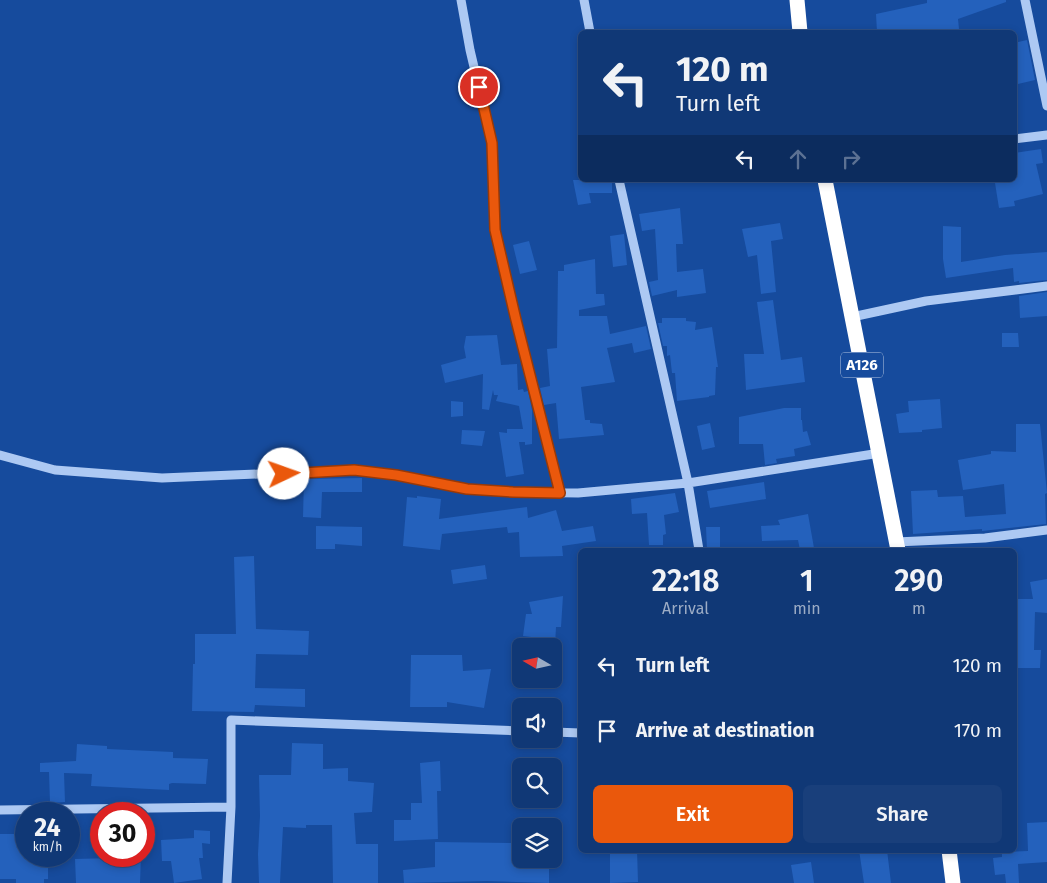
<!DOCTYPE html>
<style>
body{margin:0;font-family:"Fira Sans",sans-serif;background:#193f7b;color:#f1f3f6;height:100vh;display:flex;flex-direction:column;font-size:19px;white-space:nowrap}
*{box-sizing:border-box;margin:0}
p{font-size:16px;color:#9cacc5}
.icon{flex:none;width:28px;height:28px;fill:none;stroke:currentColor;stroke-width:2;stroke-linecap:round;stroke-linejoin:round}
.map{position:relative;flex:1;overflow:hidden}
.details{position:absolute;left:578px;top:548px;width:439px;height:305px;display:flex;flex-direction:column;background:#103876;border-radius:8px;box-shadow:0 2px 8px #0003,0 0 0 1px #305288}
.details>*{flex:none}
.top-card{position:absolute;left:578px;top:30px;width:439px;height:152px;border-radius:8px;box-shadow:0 2px 8px #0003,0 0 0 1px #305288;background:#103876;color:#f1f3f6;overflow:hidden}
.needle{width:32px;rotate:279deg}
.controls{position:absolute;left:512px;top:638px;display:grid;gap:10px}
.controls a{display:grid;place-items:center;width:50px;height:50px;border-radius:8px;background:#103876;box-shadow:0 2px 8px #0003,0 0 0 1px #305288;font-size:25px}
.speed{position:absolute;left:15px;top:802px;display:flex;gap:10px;font-size:25px;font-weight:700;text-align:center}
.speed>*{display:grid;place-content:center;width:65px;height:65px;border-radius:50%;background:#103876;box-shadow:0 2px 8px #0003,0 0 0 1px #305288;line-height:1}
.speed small{font-size:12px;font-weight:400}
.speed .limit{border:8px solid #d22;background:#fff;color:#111}
.pin{position:absolute;display:grid;place-items:center;width:42px;height:42px;color:#fff;margin:-21px;border:2px solid #fff;border-radius:50%;box-shadow:0 1px 5px #0007}
.me{position:absolute;width:55px;margin:-28px;rotate:87deg;stroke-linejoin:round;filter:drop-shadow(0 0 4px #0008)}
.turn{display:flex;align-items:center;gap:18px;height:105px;padding:0 15px;font-size:22px}
.turn .icon{width:65px;height:65px;stroke-width:2.5}
.turn b{display:block;font-size:35px;line-height:42px}
.lanes{display:flex;align-items:center;height:48px;padding:0 15px;background:#0003;justify-content:center;gap:25px;direction:ltr}
.lanes .off{opacity:.35}
.eta{display:flex;justify-content:space-evenly;align-items:center;height:85px;text-align:center}
.eta b{font-size:30px;font-weight:600;line-height:35px}
.action{display:flex;gap:10px;margin-top:auto;padding:10px 15px}
.action a{flex:1;height:58px;border-radius:8px;background:#ea580c;color:#fff;font-size:20px;font-weight:600;line-height:58px;text-align:center}
.action a+a{background:#193f7b;color:#f1f3f6}
ul{padding:0;list-style:none}
li{display:flex;align-items:center;gap:15px;height:65px;padding:0 15px}
li div{flex:1}
li b{display:block;font-size:19px}
li em{font-style:normal}
.map>svg:first-child{display:block}
</style>
<div class="map">
<svg width="1047" height="883" viewBox="0 0 1047 883">
<rect width="100%" height="100%" fill="#164b9d"/>
<path fill="#2461bc" d="M927,0h79v2l-48,17 1,10 -26,3h-56l-1,-18 51,-11z
M1027,40l8,40 -17,4 -4,-21v-20z
M1041,149l2,14 -7,1 7,30 -29,7 1,5 -16,2 -4,-25 19,-3v-27z
M573,180h39v13h-23l2,10 -13,2z
M680,208l3,36h-7l1,28 26,-3 3,24 -29,4v-7l-25,6 -3,-14 9,-2 -3,-51 -13,2 -3,-17z
M780,223l3,16 -12,2 5,51 -15,2 -4,-39 -9,2 -6,-28z
M943,226l18,1v35l44,-7 42,-3v28l-28,3v-2l-5,1 -1,-14 -67,10 -3,-19z
M624,234l3,31 -14,2 -3,-31z
M529,241l8,29 -17,4 -7,-29z
M595,259l1,35h8l1,11 -26,5v6h28l3,18 36,-8 5,23 -17,4 -2,-10 -25,5 8,34 -34,5 4,33h5v3l12,1 2,11 -45,4 -3,-36 -12,2 -4,-17 10,-2 -3,-37 10,-1 1,-77h6v-6z
M1047,292v24l-27,2 -1,-22z
M773,300l8,60 21,-3 3,25 -59,8 -2,-36h20l-7,-52z
M662,318h24v3l10,1 -1,8 17,-3 6,40h-2l-1,28 -6,1v1l-32,4 -2,-28h-3l-2,-18 -3,1v-10h-4l-5,-23h4z
M1002,333h16l1,14h-17z
M497,335l4,30 16,-1 1,26 5,-1 1,3 4,-1 4,19v34l-7,1v-3h-6l5,32 -18,3 -7,-45 8,1v-4h16l-4,-23 -23,-5 2,-6h-4l-1,-5 -4,20 -7,-1 1,-35 -38,9 -4,-18 25,-7 -2,-11 2,-11z
M940,399l2,29 -20,2v2l-23,1 -3,-19 13,-2 -1,-11z
M451,401l12,1v14l-12,1z
M784,408h17v12h1l1,12 4,-1 4,14 -17,4 1,7 -19,3 1,4 -12,2 -2,-21h-24v-27z
M710,423l5,24 -13,3 -5,-24z
M1016,424h24l7,69 -2,1 1,30 -64,7v-2l-69,5 -2,-43 26,-1 1,7 25,-1 2,21 41,-3 -2,-30 -41,6 -5,-30 33,-6v-3l25,1z
M462,430l23,1 -3,15 -21,-2z
M362,478v14h-40l-1,26 -18,-1 1,-38z
M764,482l2,17 -56,9 -3,-17z
M675,493l4,19 -15,3 2,19 -3,1v10h-14l-2,-32 -15,1 -1,-15z
M417,496l24,3 -2,20 88,-12 1,11 28,-8 6,21 31,-5 3,15 -34,5 1,10 -43,1 -1,-25 -11,1 -1,-6 -65,7 -2,16 -37,-4 4,-49 10,1z
M808,514l6,34 -14,2 -2,-10 -36,1 -1,-15 19,-1 -2,-5z
M316,526l46,1v19l-27,-2v5h-19z
M706,527h14v23h-13z
M254,556l2,73 53,2 -1,24 -52,-1 -1,34 50,1v18l-50,-2 -1,7 -62,-1 1,-47h2v-30h41l-2,-77z
M485,565l2,14 -34,5 -2,-14z
M1047,579v34l-12,-1 -1,38h7l-1,18h-26v-69h19l-3,-17z
M563,596l-2,31h-5l-1,19h-25l1,-9 -8,-1 3,-22h6l-3,-12z
M411,655h51l1,16 28,-2 -7,39 -37,-6v5h-37z
M292,743l31,1v25l25,-1v13l26,2 -2,29 -18,1 2,31h22v39h-45l-1,-58h-26v3l-23,-1 -3,56h-21l-1,-29 2,-38 -1,-41h32z
M77,744l30,2v3l66,3v6l35,1 -2,25 -34,-1 -3,1v6l-78,-4 1,-12 -28,-1 1,29 -15,1 -1,-31h-9v-9l36,-2z
M440,761l1,30h-4l1,48 -44,2v-21h17v-17h11l-2,-40z
M1047,822v40l-29,2 1,19h-13l-1,-9 -10,1 -2,-17 9,-1v-5l26,-1 -1,-28z
M194,830l16,1v13l-8,-1 1,15h-4l3,21 -28,4 -3,-22h-9l-1,-21 33,-2z
M0,834h26v22h22v23h-4v4h-28v-4h-16z
M435,842l83,1 -1,24h32v16l-62,-2 -83,2 -1,-13 32,-3z
M610,850h27l1,32 -28,1z
M859,850h28l4,33h-27z
M114,856h27l-1,27h-64l-1,-24 39,-1z
M811,862l3,21h-20l-3,-18z"/>
<g fill="none" stroke-linecap="round" stroke-linejoin="round">
<path stroke="#adc9f3" stroke-width="9" d="M461,0l9,50 22,93 3,87 21,90 44,173
M584,0l6,32
M1025,0l22,106
M1014,139l33,-4
M619,180l69,303 11,67
M852,317l74,-16 121,-15
M0,455l55,15 107,8 192,-8 42,5 71,14 46,3 65,1 110,-10 192,-30
M896,542l89,-4 62,-8
M554,732l26,1
M0,810l231,-3
M227,883l4,-76v-87l290,11"/>
<path stroke="#fff" stroke-width="15" d="M797,0l3,32
M825,180l73,370
M949,850l4,33"/>
</g>
<g fill="none" stroke-linecap="round" stroke-linejoin="round">
<g stroke="#983908" stroke-width="12">
<path id="route" d="M284,474l70,-4 42,5 71,14 46,3 47,1 -44,-173 -21,-90 -3,-87 -13,-56"/>
</g>
<use href="#route" stroke="#ea580c" stroke-width="9"/>
</g>
<g text-anchor="middle" dominant-baseline="central" stroke-width="5" stroke-linejoin="round" paint-order="stroke">
<rect fill="#164b9d" stroke="#b9c9e2" stroke-width="1" x="841" y="352.5" width="42" height="25" rx="4"/>
<g font-size="15" font-weight="bold" fill="#fff">
<text x="862" y="365">A126</text>
</g>
</g>
</svg>
<div class="controls">
<a><svg class="needle" viewBox="-14 -14 28 28"><path d="M0-13l5 13h-10z" fill="#e53935"/><path d="M0 13l5-13h-10z" fill="#9cacc5"/></svg></a>
<a><svg class="icon" aria-label="sound" viewBox="0 0 24 24"><path d="M4 9h4l5-4v14l-5-4H4zM17 9q2 3 0 6"/></svg></a>
<a><svg class="icon" aria-label="search" viewBox="0 0 24 24"><circle cx="10" cy="10" r="6"/><path d="M15 15l6 6"/></svg></a>
<a><svg class="icon" aria-label="layers" viewBox="0 0 24 24"><path d="M12 4l9 5-9 5-9-5zM3 14l9 5 9-5"/></svg></a>
</div>
<div class="speed"><div>24<small>km/h</small></div><div class="limit">30</div></div>
<div class="pin" style="left:479px;top:87px;background:#d93025"><svg class="icon" aria-label="arrive" viewBox="0 0 24 24"><path d="M6 21V4h12l-3 4 3 4H6"/></svg></div>
<svg class="me" style="left:284px;top:474px" viewBox="-20 -20 40 40"><circle r="19" fill="#fff"/><path d="M0-13L10 11 0 6-10 11z" fill="#ea580c"/></svg>
<div class="top-card">
<div class="turn"><svg class="icon" aria-label="left" viewBox="0 0 24 24"><path d="M17 20v-9H6M10 6l-5 5 5 5"/></svg><div><b>120 m</b>Turn left</div></div>
<div class="lanes"><svg class="icon" aria-label="left" viewBox="0 0 24 24"><path d="M17 20v-9H6M10 6l-5 5 5 5"/></svg><svg class="icon off" aria-label="ahead" viewBox="0 0 24 24"><path d="M12 20V5M6 11l6-6 6 6"/></svg><svg class="icon off" aria-label="right" viewBox="0 0 24 24"><path d="M7 20v-9h11M14 6l5 5-5 5"/></svg></div>
</div>
<section class="details">
<div class="eta">
<div><b>22:18</b><p>Arrival</p></div>
<div><b>1</b><p>min</p></div>
<div><b>290</b><p>m</p></div>
</div>
<ul>
<li><svg class="icon" aria-label="left" viewBox="0 0 24 24"><path d="M17 20v-9H6M10 6l-5 5 5 5"/></svg><div><b>Turn left</b></div><em>120 m</em></li>
<li><svg class="icon" aria-label="arrive" viewBox="0 0 24 24"><path d="M6 21V4h12l-3 4 3 4H6"/></svg><div><b>Arrive at destination</b></div><em>170 m</em></li>
</ul>
<div class="action"><a>Exit</a><a>Share</a></div>
</section>
</div>
